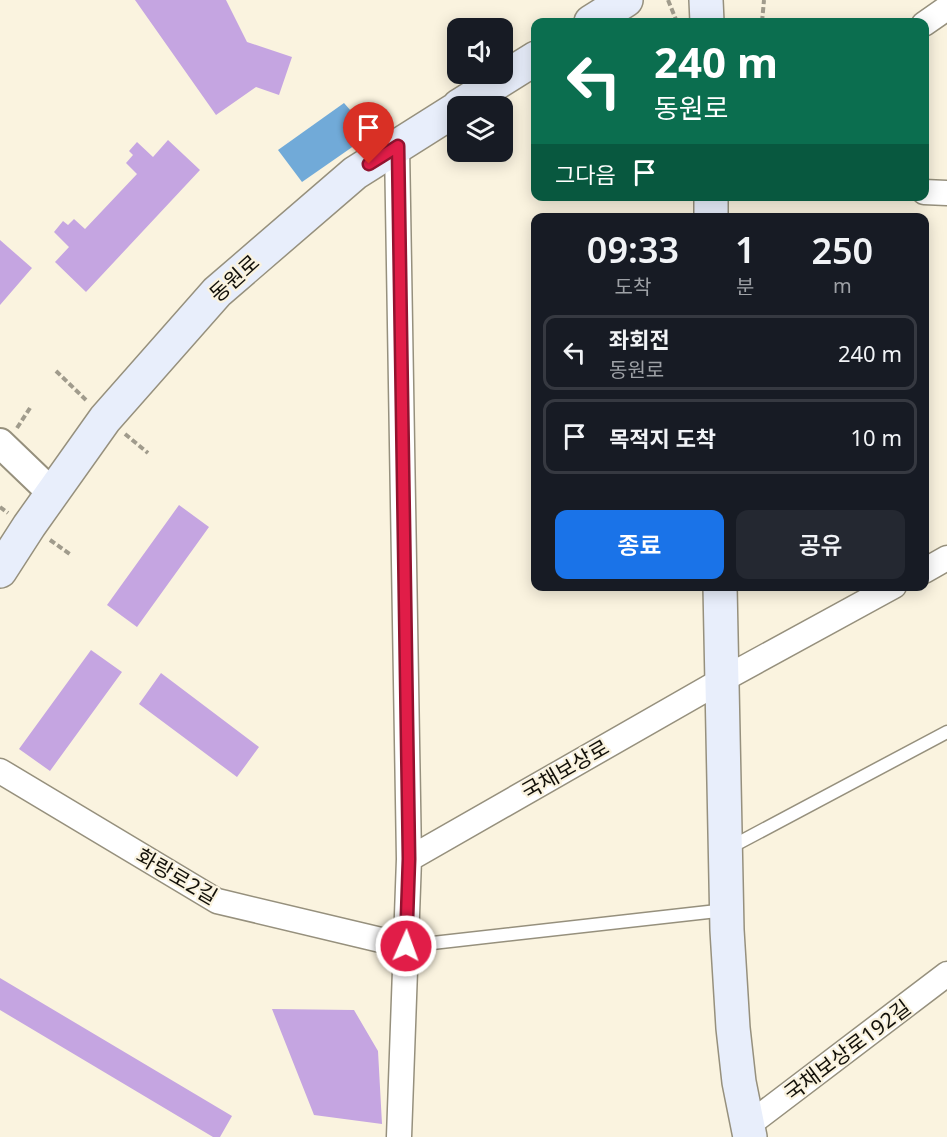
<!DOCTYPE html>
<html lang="ko">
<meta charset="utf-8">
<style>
body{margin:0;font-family:"Noto Sans","Noto Sans KR",sans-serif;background:#242831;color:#f1f3f6;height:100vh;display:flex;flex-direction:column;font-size:22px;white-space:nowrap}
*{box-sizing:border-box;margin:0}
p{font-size:20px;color:#9ea1a6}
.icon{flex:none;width:33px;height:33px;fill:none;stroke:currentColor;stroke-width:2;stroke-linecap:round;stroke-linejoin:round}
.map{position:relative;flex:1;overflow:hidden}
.side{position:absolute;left:531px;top:213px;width:398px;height:378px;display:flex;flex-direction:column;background:#171b24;border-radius:12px;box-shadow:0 3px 15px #0003}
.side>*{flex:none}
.guide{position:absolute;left:531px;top:18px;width:398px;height:183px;border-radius:12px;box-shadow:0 3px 15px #0003;background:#0b6e4f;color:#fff;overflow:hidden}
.controls{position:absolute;left:447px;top:18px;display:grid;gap:12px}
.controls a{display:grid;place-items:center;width:66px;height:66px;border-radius:12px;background:#171b24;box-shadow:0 3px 15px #0003;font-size:30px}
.pin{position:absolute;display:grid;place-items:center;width:51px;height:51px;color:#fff;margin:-62px -26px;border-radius:50% 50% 50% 0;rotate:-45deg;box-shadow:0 0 6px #0007}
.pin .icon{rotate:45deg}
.me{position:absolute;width:66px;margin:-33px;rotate:2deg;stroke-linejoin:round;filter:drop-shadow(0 0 4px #0008)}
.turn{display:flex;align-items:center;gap:21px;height:126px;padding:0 24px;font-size:27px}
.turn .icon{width:78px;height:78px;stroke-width:2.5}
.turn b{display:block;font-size:42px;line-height:51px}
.then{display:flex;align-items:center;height:57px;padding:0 24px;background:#0003;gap:12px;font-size:22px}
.eta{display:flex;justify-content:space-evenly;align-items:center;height:102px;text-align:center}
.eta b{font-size:36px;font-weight:600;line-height:42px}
.primary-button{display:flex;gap:12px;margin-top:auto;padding:12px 24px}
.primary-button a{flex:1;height:69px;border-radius:12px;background:#1a73e8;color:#fff;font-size:24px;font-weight:600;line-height:69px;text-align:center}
.primary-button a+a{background:#242831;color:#f1f3f6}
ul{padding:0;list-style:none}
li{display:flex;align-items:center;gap:18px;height:75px;margin:0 12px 9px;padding:0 12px;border:3px solid #363941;border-radius:12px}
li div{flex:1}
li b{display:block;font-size:22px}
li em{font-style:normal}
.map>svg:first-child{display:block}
</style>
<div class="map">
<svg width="947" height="1137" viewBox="0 0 947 1137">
<rect width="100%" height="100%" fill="#faf3df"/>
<path fill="#71aad8" d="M344,103l27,31 -69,48 -24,-32z"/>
<path fill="#c5a5e1" d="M135,0h91l21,42 45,15 -13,38 -23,-8 -40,28z
M168,140l32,30 -114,122 -31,-30 14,-15 -15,-15 9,-11 5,4 6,-6 11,10 52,-55 -11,-11 7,-8 -4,-4 8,-9 16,15z
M0,240l32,28 -32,37z
M179,505l30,22 -72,100 -30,-22z
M91,650l31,22 -72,99 -31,-22z
M161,673l98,74 -22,30 -98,-73z
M0,978l232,138 -12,21h-7l-213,-127z
M272,1009l82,1 24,41 4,73 -68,-9z"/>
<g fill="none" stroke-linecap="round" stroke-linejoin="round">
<g stroke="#96907d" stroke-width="15">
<path id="service" d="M729,848l218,-116
M406,946l320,-36"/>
</g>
<g stroke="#96907d" stroke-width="27">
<path id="minor" d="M924,24l23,-16
M397,146l12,713 -10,278
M924,192l23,1
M924,571l23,-13
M0,771l217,130 189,45
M409,859l313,-179 172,-94
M747,1126l200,-152"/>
</g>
<g stroke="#96907d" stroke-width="32">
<path id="tertiary" d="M0,443l52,50"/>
</g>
<g stroke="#96907d" stroke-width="36">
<path id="secondary" d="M706,0l1,22
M591,22l35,-22
M459,106l77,-48
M711,196v22
M0,571l29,-45 76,-107 112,-127 138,-119 103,-65
M720,586l7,344 6,98 6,54 11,55"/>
</g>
<path stroke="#a09b8c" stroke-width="4" stroke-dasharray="6 3" stroke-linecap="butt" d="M668,0l9,22
M762,22l2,-22
M56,371l30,29
M17,428l13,-20
M125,434l23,19
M0,507l8,6
M50,540l21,15"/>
<use href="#service" stroke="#fff" stroke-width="12"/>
<use href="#minor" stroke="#fff" stroke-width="24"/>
<use href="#tertiary" stroke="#fff" stroke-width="28"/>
<use href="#secondary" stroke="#e8eefb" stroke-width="33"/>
</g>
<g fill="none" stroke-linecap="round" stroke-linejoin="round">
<g stroke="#92132f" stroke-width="15">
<path id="route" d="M369,164l29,-18 11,713 -3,87"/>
</g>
<use href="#route" stroke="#e11d48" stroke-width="10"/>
</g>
<g text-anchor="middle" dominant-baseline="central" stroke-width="4.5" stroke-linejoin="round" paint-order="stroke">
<g font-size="21" fill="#121009" stroke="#faf3df">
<text transform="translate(234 278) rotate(-42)">동원로</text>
<text transform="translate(565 769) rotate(-30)">국채보상로</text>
<text transform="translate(177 876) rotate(30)">화랑로2길</text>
<text transform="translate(847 1050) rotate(-37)">국채보상로192길</text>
</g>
</g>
</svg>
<div class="controls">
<a><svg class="icon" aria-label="sound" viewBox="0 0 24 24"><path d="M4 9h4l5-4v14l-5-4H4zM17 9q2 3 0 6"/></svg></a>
<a><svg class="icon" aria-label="layers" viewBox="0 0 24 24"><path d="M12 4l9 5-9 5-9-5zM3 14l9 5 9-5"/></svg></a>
</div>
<div class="pin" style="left:369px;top:164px;background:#d93025"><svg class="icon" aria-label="arrive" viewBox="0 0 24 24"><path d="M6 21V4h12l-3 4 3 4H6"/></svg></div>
<svg class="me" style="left:406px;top:946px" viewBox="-20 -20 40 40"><circle r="17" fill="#e11d48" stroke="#fff" stroke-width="3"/><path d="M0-11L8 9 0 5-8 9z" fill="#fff"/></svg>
<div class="guide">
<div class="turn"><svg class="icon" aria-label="left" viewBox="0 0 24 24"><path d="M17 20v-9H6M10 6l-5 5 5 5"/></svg><div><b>240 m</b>동원로</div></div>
<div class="then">그다음<svg class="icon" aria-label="arrive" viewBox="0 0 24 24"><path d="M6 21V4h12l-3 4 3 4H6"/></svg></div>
</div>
<section class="side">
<div class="eta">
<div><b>09:33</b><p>도착</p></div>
<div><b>1</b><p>분</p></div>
<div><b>250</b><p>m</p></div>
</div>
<ul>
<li><svg class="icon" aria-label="left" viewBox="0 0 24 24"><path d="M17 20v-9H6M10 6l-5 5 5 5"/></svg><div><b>좌회전</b><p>동원로</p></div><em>240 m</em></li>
<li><svg class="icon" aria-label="arrive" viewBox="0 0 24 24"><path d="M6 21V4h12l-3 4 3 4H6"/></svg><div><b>목적지 도착</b></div><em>10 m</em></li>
</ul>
<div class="primary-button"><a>종료</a><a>공유</a></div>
</section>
</div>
